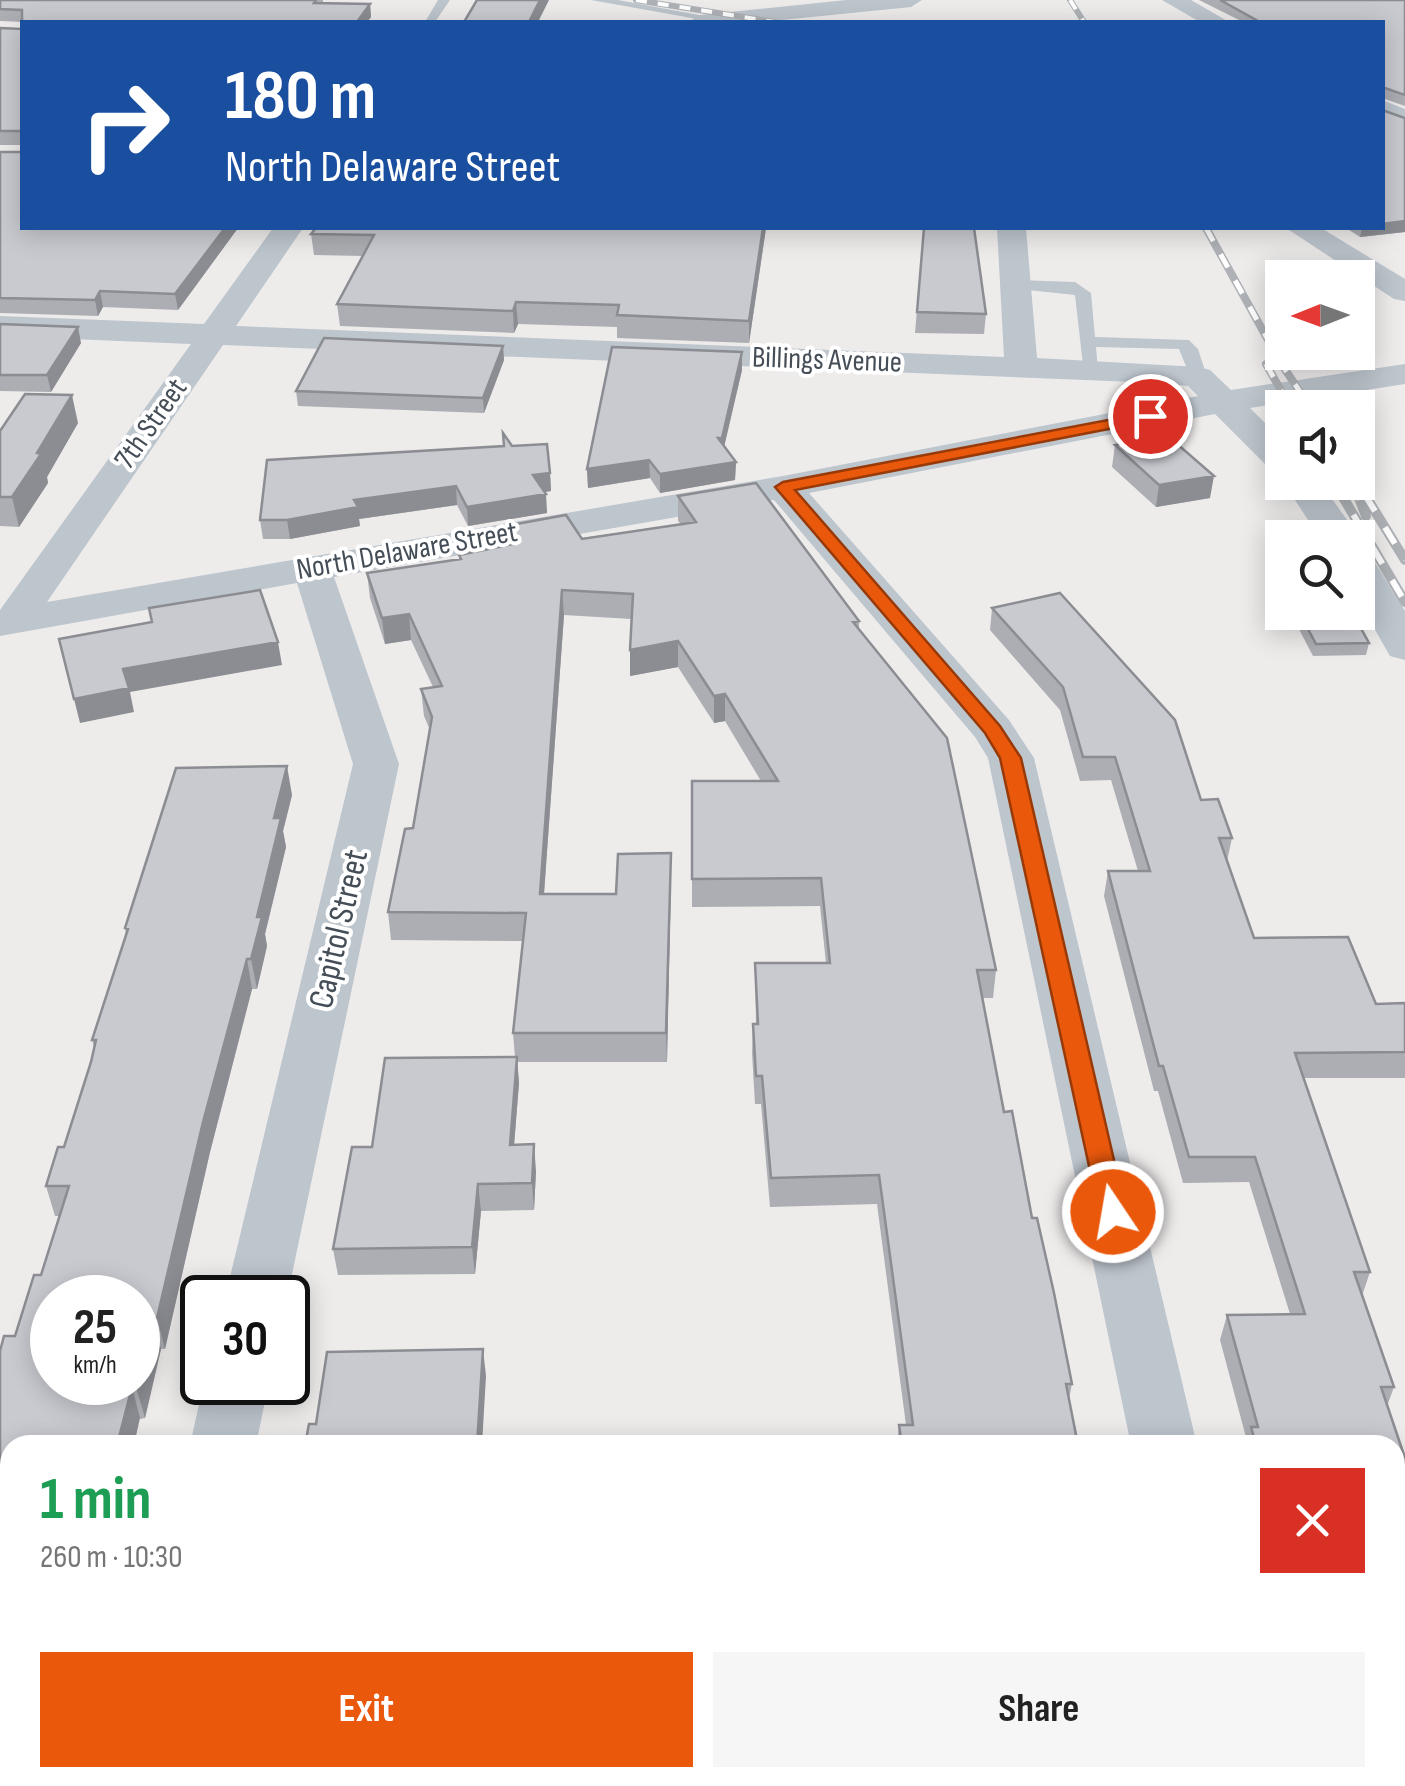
<!DOCTYPE html>
<meta charset="utf-8">
<style>
body{margin:0;font-family:"Sofia Sans Condensed",sans-serif;background:#f6f6f6;color:#222;height:100vh;display:flex;flex-direction:column;font-size:38px;white-space:nowrap}
*{box-sizing:border-box;margin:0}
p{font-size:32px;color:#767676}
.icon{flex:none;width:55px;height:55px;fill:none;stroke:currentColor;stroke-width:2;stroke-linecap:round;stroke-linejoin:round}
.map{position:relative;flex:1;overflow:hidden}
.panel{position:absolute;left:0px;top:1435px;width:1405px;height:352px;display:flex;flex-direction:column;background:#fff;border-radius:30px 30px 0 0;box-shadow:0 5px 25px #0003}
.panel>*{flex:none}
.guide{position:absolute;left:20px;top:20px;width:1365px;height:210px;border-radius:0px;box-shadow:0 5px 25px #0003;background:#1a4fa0;color:#fff;overflow:hidden}
.needle{width:65px;rotate:269deg}
.tools{position:absolute;left:1265px;top:260px;display:grid;gap:20px}
.tools a{display:grid;place-items:center;width:110px;height:110px;border-radius:0px;background:#fff;box-shadow:0 5px 25px #0003;font-size:50px}
.speed{position:absolute;left:30px;top:1275px;display:flex;gap:20px;font-size:50px;font-weight:700;text-align:center}
.speed>*{display:grid;place-content:center;width:130px;height:130px;border-radius:50%;background:#fff;box-shadow:0 5px 25px #0003;line-height:1}
.speed small{font-size:25px;font-weight:400}
.speed .limit{border:5px solid #111;border-radius:15px;background:#fff;color:#111}
.pin{position:absolute;display:grid;place-items:center;width:85px;height:85px;color:#fff;margin:-42px;border:5px solid #fff;border-radius:50%;box-shadow:0 2px 10px #0007}
.me{position:absolute;width:110px;margin:-55px;rotate:348deg;stroke-linejoin:round;filter:drop-shadow(0 0 8px #0008)}
.turn{display:flex;align-items:center;gap:35px;height:210px;padding:0 40px;font-size:45px}
.turn .icon{width:130px;height:130px;stroke-width:2.5}
.turn b{display:block;font-size:70px;line-height:85px}
.round{display:grid;place-items:center;flex:none;width:105px;height:105px;border-radius:0px;background:#f6f6f6}
.overview{display:flex;align-items:center;justify-content:space-between;height:170px;padding:0 40px}
h1{font-size:60px;font-weight:700;line-height:75px;color:#1e9e55}
.action{display:flex;gap:20px;margin-top:auto;padding:20px 40px}
.action a{flex:1;height:115px;border-radius:0px;background:#ea580c;color:#fff;font-size:40px;font-weight:700;line-height:115px;text-align:center}
.action a+a{background:#f6f6f6;color:#222}
.map>svg:first-child{display:block}
</style>
<div class="map">
<svg width="1405" height="1786" viewBox="0 0 1405 1786">
<rect width="100%" height="100%" fill="#eeebeb"/>
<g fill="none" stroke-linecap="round" stroke-linejoin="round">
<path fill="#bdc5cd" fill-rule="evenodd" d="M438,0h12l-15,22h-10z
M591,0h27l108,20 -12,2z
M1016,280l59,2 16,11 4,44 94,3 9,9 9,28 -15,4 -13,-32 -83,-2 2,23 -14,4 -9,-79 -65,-7 -2,-3z"/>
<path fill="#bdc5cd" fill-rule="evenodd" d="M846,0h76l-11,7 -150,15h-73l12,-7z
M1162,0h29l38,22h-29z
M1382,100l23,9v18l-23,-9z
M273,228h30l-67,98 768,31 -7,-129h29l11,130 161,9 12,3 21,20 174,-26v20l-155,24 32,32v31l-13,-3 -54,-54 -406,79 200,227 25,38 163,687h-66l-143,-687 -13,-21 -201,-237 -440,77 65,187 -112,534h-62l128,-534 -56,-181 -297,53v-26l191,-266 -191,-8v-20l204,8zM223,345l937,38 28,3 10,10 -415,80 -736,126z
M1286,228h35l84,51v22l-11,-2z
M1283,482h37l40,56 -2,3v-3h-38z
M1358,554l14,4 33,53v49l-15,-4 -32,-56z
M204,1382h65l-13,63h-66z
M110,1778h78l-2,8h-78z
M1197,1778h77l3,8h-78z"/>
<g stroke="#aeb1b5" stroke-width="6">
<path id="rail-far2" d="M636,0l139,22
M1070,0l14,22"/>
</g>
<g stroke="#aeb1b5" stroke-width="8">
<path id="rail-far1" d="M1206,228l76,137 29,43
M1266,364l25,44"/>
</g>
<g stroke="#aeb1b5" stroke-width="10">
<path id="rail" d="M1334,482l71,120
M1353,482l13,34
M1365,495l40,65"/>
</g>
<use href="#rail-far2" stroke="#fff" stroke-width="4" stroke-dasharray="11" stroke-linecap="butt"/>
<use href="#rail-far1" stroke="#fff" stroke-width="5" stroke-dasharray="15" stroke-linecap="butt"/>
<use href="#rail" stroke="#fff" stroke-width="6" stroke-dasharray="19" stroke-linecap="butt"/>
</g>
<path fill="#acaeb3" d="M0,0h323v3l47,1 1,13 -4,5h-345l216,206 -60,82 -75,-3 -5,9 -98,-3v-161h22v-7h-22v-117l22,1v-7l-22,-1z
M1199,0h206v106l-23,-8v-76h-139z
M1405,118v114l-45,5 -14,-9h36z
M316,228h450l-17,115 -132,-5v-11l-99,-3 -4,9 -174,-7 -3,-22 26,-48 -49,-1 -3,-21z
M924,228l62,86 -2,20 -69,-1z
M0,324l81,19 -30,49 -51,-1z
M503,346l1,14 -20,53 -186,-7 -2,-15z
M742,370l-18,76 12,16 -1,18 -75,13 -10,-15 -62,10 -1,-19z
M78,423l-31,54 1,6 -29,44 -19,-1v-95z
M1115,445l95,53 -54,9 -44,-40z
M503,446h9l38,27 1,18 -6,1 2,21 -79,13 -11,-21 -98,14 1,7 -70,13h-27l-3,-19z
M678,496l181,125v7l137,342 -3,28h-10l21,114 28,106 40,166 -3,15 9,46h-181l2,-20h7l-29,-221 -107,3 -9,-103h-6l-3,-51 1,-29h3l-1,-61h71l-6,-57 -128,1v-126h69l-36,-60 -11,2 -36,-56 -48,9 1,-57 -67,-4 -20,279h72l55,-41 -4,209h-150l2,21 -5,62 22,26 -2,39 -53,1 -6,63 -137,1 -5,-26 39,-102 143,-90 -2,-24 10,-92 -132,-1 -3,-28 25,-84 17,-98 -6,-14 -3,-27 12,-2 -22,-47 -26,4 -15,-46 -3,-25 92,-14v-4l222,-31 -3,-3z
M1282,560v37l-12,-24 2,-12z
M992,608l209,192 31,38 -5,23 27,77 122,66 29,-1v75h-101l66,194 -8,24 32,91 -7,19 18,52 -1,52h-9v-65h-149l1,-4 -27,-101 7,-25 63,-1 -41,-132 -66,1 -25,-92h-4l-50,-195 4,-25h30l-27,-91 -31,1 -20,-71 -70,-80z
M1290,612h62l17,31 -3,12 -53,1z
M292,795l-9,36 3,16 -21,87 2,12 -10,43h-5l-42,163 -45,197h-4l-16,69 -135,27v226h-10v-320l15,-15 26,-61 19,-59h-5l-9,-30 18,-39 27,-85 3,-15 -2,-7 34,-106 -1,-6z
M1395,1577h10v107h-10z
M984,1778h170l2,8h-171z
M1363,1778h32l10,8h-40z"/>
<path fill="#8c8d92" d="M540,0h9l-11,22h-9z
M370,4l1,13 -4,5h-10z
M1405,221v11l-45,5 2,-9h20v-4z
M225,228h13l-60,82 -3,-16z
M763,228h3l-17,115v-22z
M100,291l3,16 -5,9 -3,-16z
M516,302l2,22 -4,9 -1,-22z
M78,327l3,16 -30,49 -4,-17z
M503,346l1,14 -20,53 -1,-15z
M742,352v18l-20,86 -4,-18z
M72,395l6,28 -31,54 1,6 -29,44 -7,-30z
M649,460l1,18 -62,10 -1,-19z
M736,462l-1,18 -75,13v-19z
M550,473l1,18 -17,3 -1,-19z
M1214,476l-4,22 -54,9 3,-22z
M456,486l1,19 -98,14 1,7 -70,13 -3,-19 67,-20z
M546,494l1,19 -79,13 -1,-19z
M562,590l2,25 -22,306 -2,-27z
M409,614l2,26 -26,4 -3,-26z
M678,641v26l-48,9v-26z
M278,642l4,23 -152,27 4,20 -54,11 -6,-24 49,-30z
M725,694v27l-11,2v-27z
M287,766l5,29 -9,36 3,16 -21,87 2,12 -10,43 -6,-30 23,-141z
M671,853v28l-4,181 -1,-29z
M247,959l5,30 -42,163 -45,197 -8,-31 46,-196z
M517,1057l2,26 -7,88 -2,-26z
M534,1144l2,27 -2,39 -2,-27z
M478,1184l3,27 -6,63 -3,-27z
M153,1318l8,31 -16,69 -9,-31z
M483,1349l3,27 -4,69h-5z
M132,1387l8,31 -6,27h-17z"/>
<path fill="#c8cad0" stroke="#8c8d92" stroke-width="2.5" d="M0,0h316l-2,3 56,1 -13,18h-335v206h203l-50,66 -75,-3 -5,9 -95,-2v-146h22v-21h-22v-103l22,1v-19l-22,-1z
M477,0h63l-11,22h-65z
M1220,0h185v95l-23,-8v-65h-122z
M1382,110l23,8v103l-23,3z
M316,228h447l-14,93 -132,-6 2,-10 -103,-3 -3,9 -176,-7 37,-69 -63,-1z
M924,228h50l12,86 -69,-2z
M0,324l78,3 -31,48h-47z
M324,338l179,8 -20,52 -187,-7z
M612,347l130,5 -20,86h-4l18,24 -76,12 -11,-14 -62,9z
M25,394l47,1 -35,58 4,1 -29,43h-12v-66z
M503,433l9,13 35,-2 3,29 -17,2 13,19 -79,13 -11,-21 -102,14 4,7 -71,13h-27l7,-60 237,-14z
M1168,436l46,40 -55,9 -44,-40z
M756,483l103,138 -6,1 94,116 49,232h-19l27,142 8,-1 20,107h5l17,75 18,91h-6l12,61h-176l-3,-20h14l-34,-250 -108,3 -9,-102h-6l-3,-52h5l-3,-61h75l-9,-85 -129,1v-98h86l-53,-87 -11,2 -36,-55 -48,9 3,-56 -71,-4 -22,304h76l2,-40 53,-1 -5,180h-153l13,-120 -138,-1 17,-83 8,-1 19,-111 -11,-28 21,-3 -33,-72 -27,4 -15,-45 94,-14 -2,-4 54,-11 -2,-19 55,-10 16,24 114,-17 -18,-26z
M1282,560v21l-10,-20z
M260,590l18,52 -155,27 6,19 -55,11 -15,-60 93,-17 -3,-14z
M1060,593l115,127 26,80 17,-1 14,39h-13l35,100 94,-1 28,67 29,-1v49l-110,1 75,219h-16l40,115h-13l24,71v26h-10v-39h-139l-5,-18h7l-31,-112 78,-1 -50,-157h-66l-26,-91h-4l-51,-195h42l-35,-114h-32l-20,-70 -71,-79z
M1299,612h53l17,31 -53,1z
M287,766l-13,52h7l-24,99h5l-11,42h-4l-44,163 -46,196h-4l-15,64v-84h-86v84h85l-1,5h-4l-15,58h-107v196l-10,1v-291l4,-15h11l19,-61h7l28,-89h-23l12,-39h6l27,-85 5,-22h-4l36,-111 -3,-1 51,-160z
M517,1057l-7,88 24,-1 -2,39 -54,1 -6,63 -139,2 19,-102h20l13,-89z
M483,1349l-6,96h-172l4,-21h7l11,-72z
M1395,1577h10v81h-10z
M1395,1737h10v49h-22l-2,-8h14z
M992,1778h162l2,8h-163z
M432,1779l-1,7h-192l1,-4z"/>
<path fill="#ea580c" stroke="#983908" stroke-width="2.5" d="M1150,412l8,4 -3,4 -360,70 205,236 21,32 105,454 -4,7 -9,3 -10,-3 -4,-7 -99,-454 -15,-25 -210,-246 8,-5z"/>
<g text-anchor="middle" dominant-baseline="central" stroke-width="8" stroke-linejoin="round" paint-order="stroke">
<g font-size="30" fill="#454e57" stroke="#fff">
<text transform="translate(827 360) rotate(2)">Billings Avenue</text>
<text transform="translate(151 424) rotate(-55)">7th Street</text>
<text transform="translate(407 551) rotate(-10)">North Delaware Street</text>
</g>
<g font-size="35" fill="#454e57" stroke="#fff">
<text transform="translate(339 929) rotate(-77)">Capitol Street</text>
</g>
</g>
</svg>
<div class="tools">
<a><svg class="needle" viewBox="-14 -14 28 28"><path d="M0-13l5 13h-10z" fill="#e53935"/><path d="M0 13l5-13h-10z" fill="#767676"/></svg></a>
<a><svg class="icon" aria-label="sound" viewBox="0 0 24 24"><path d="M4 9h4l5-4v14l-5-4H4zM17 9q2 3 0 6"/></svg></a>
<a><svg class="icon" aria-label="search" viewBox="0 0 24 24"><circle cx="10" cy="10" r="6"/><path d="M15 15l6 6"/></svg></a>
</div>
<div class="speed"><div>25<small>km/h</small></div><div class="limit">30</div></div>
<div class="pin" style="left:1150px;top:416px;background:#d93025"><svg class="icon" aria-label="arrive" viewBox="0 0 24 24"><path d="M6 21V4h12l-3 4 3 4H6"/></svg></div>
<svg class="me" style="left:1113px;top:1212px" viewBox="-20 -20 40 40"><circle r="17" fill="#ea580c" stroke="#fff" stroke-width="3"/><path d="M0-11L8 9 0 5-8 9z" fill="#fff"/></svg>
<div class="guide">
<div class="turn"><svg class="icon" aria-label="right" viewBox="0 0 24 24"><path d="M7 20v-9h11M14 6l5 5-5 5"/></svg><div><b>180 m</b>North Delaware Street</div></div>
</div>
<section class="panel">
<div class="overview"><div><h1>1 min</h1><p>260 m · 10:30</p></div><a class="round" style="background:#d93025;color:#fff"><svg class="icon" aria-label="close" viewBox="0 0 24 24"><path d="M6 6l12 12M18 6L6 18"/></svg></a></div>
<div class="action"><a>Exit</a><a>Share</a></div>
</section>
</div>
